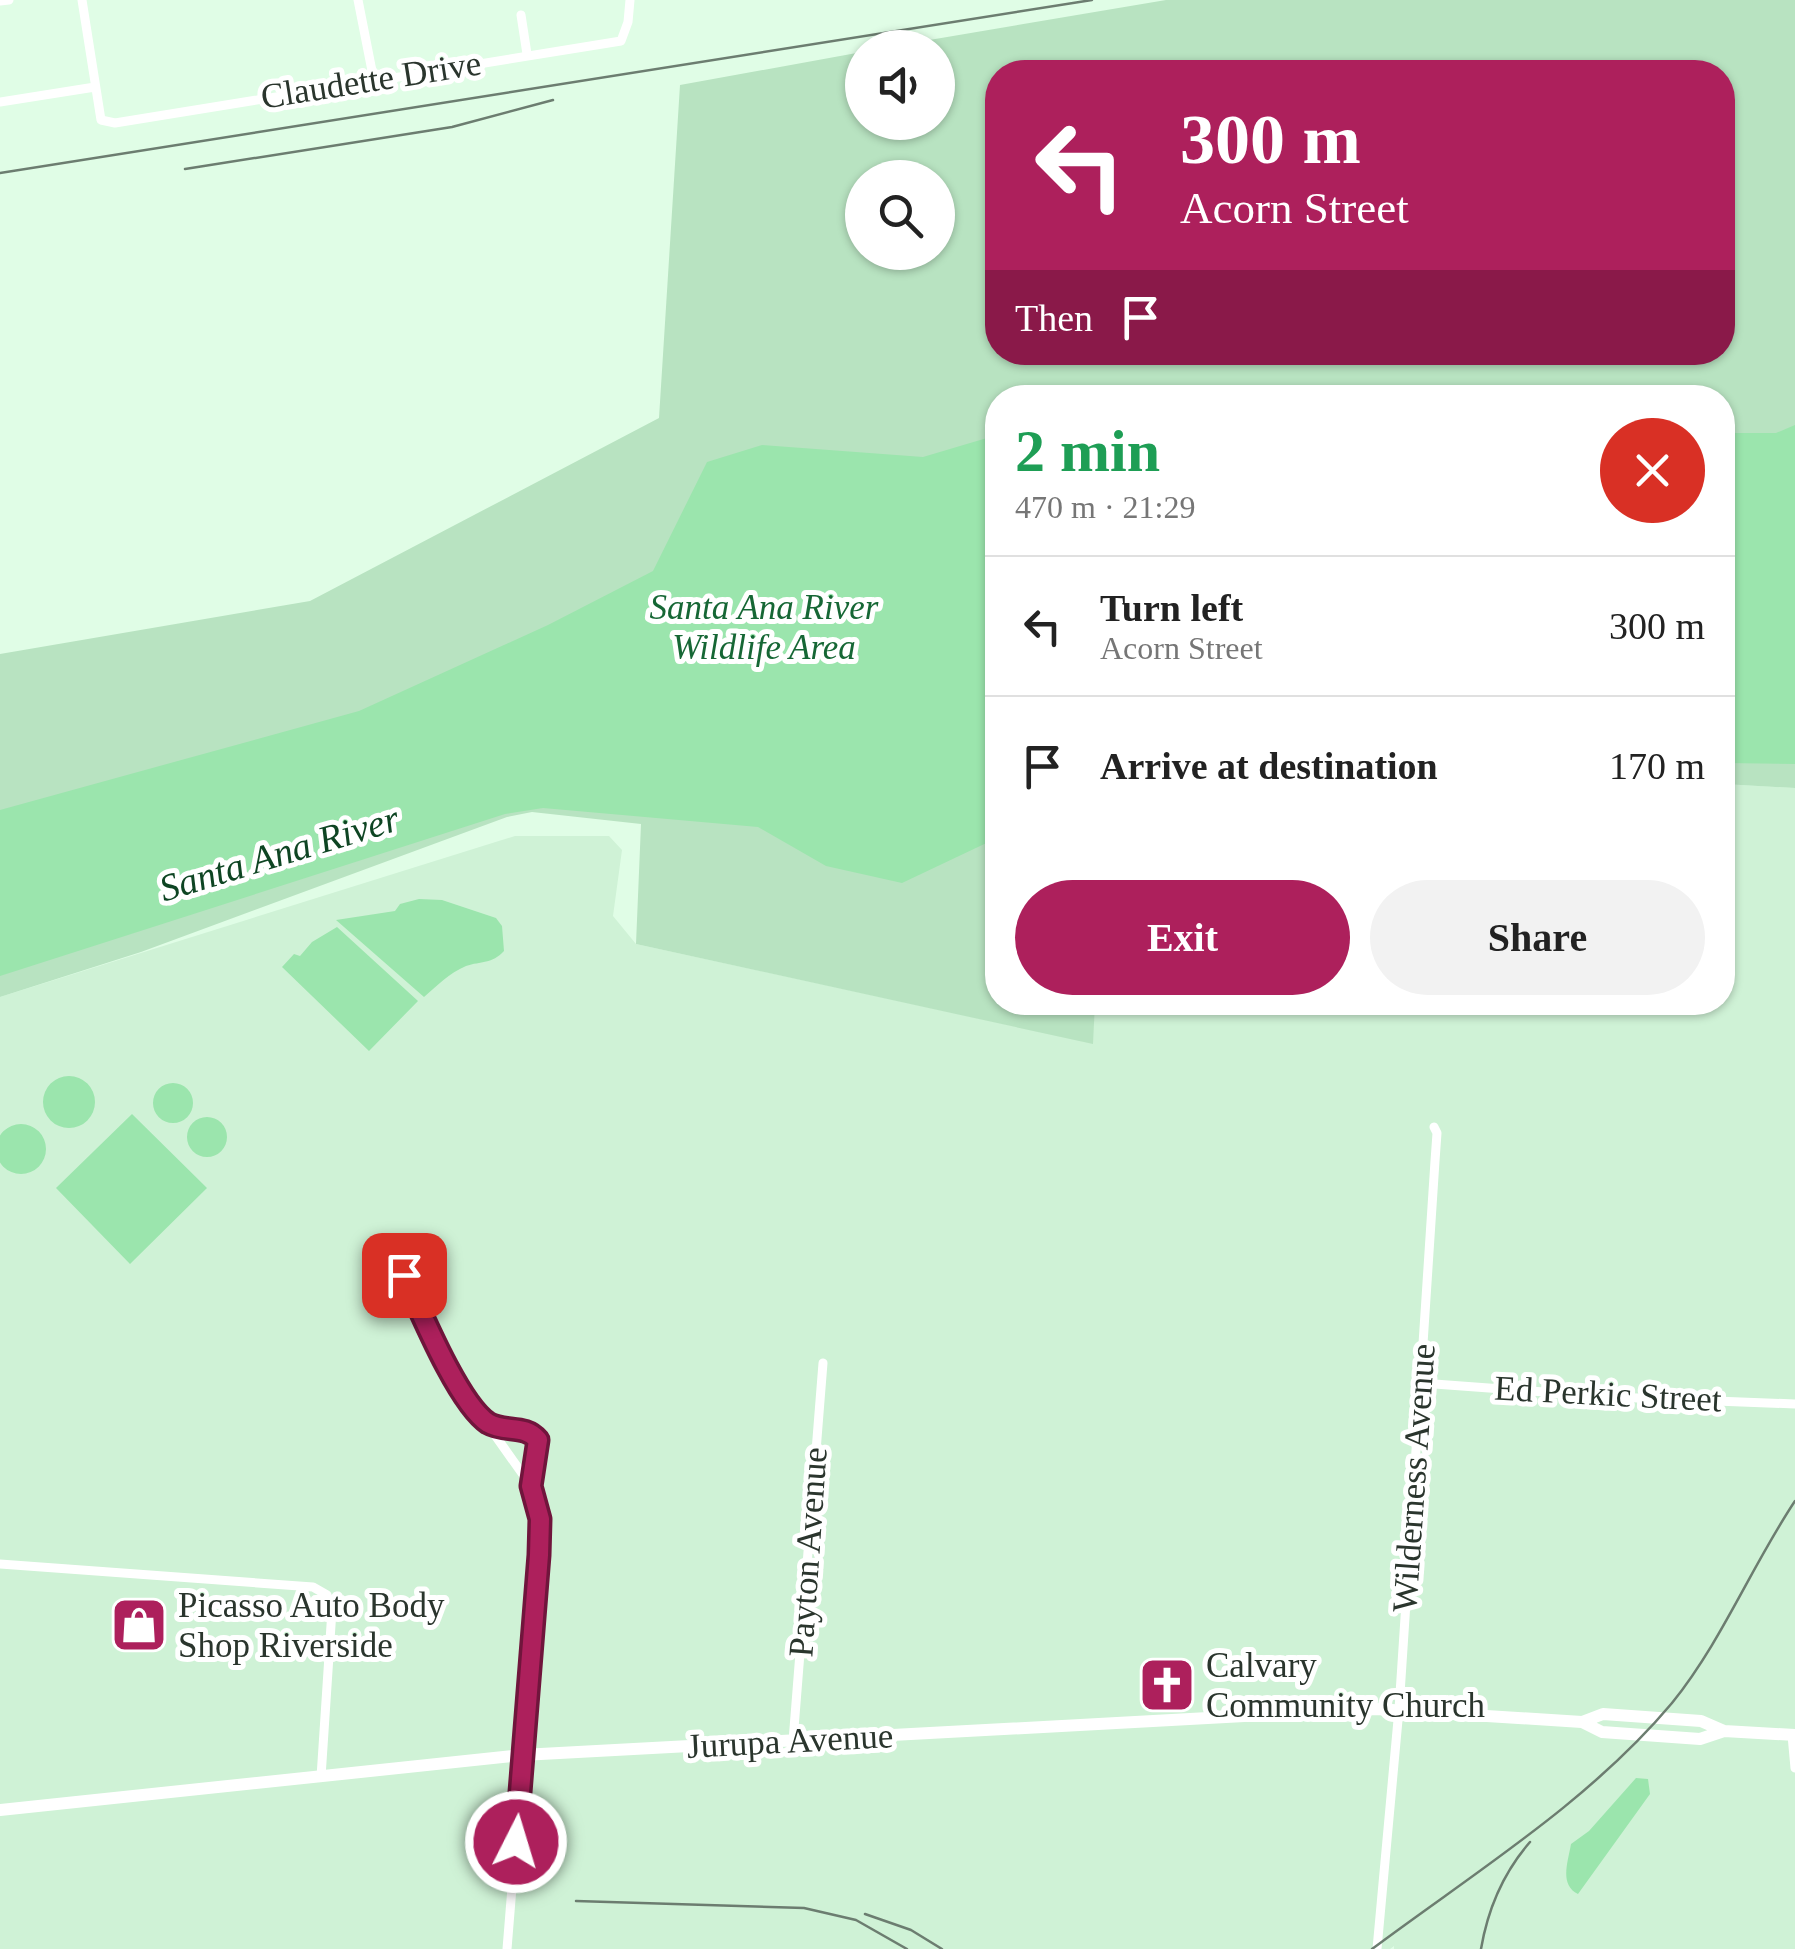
<!DOCTYPE html>
<meta charset="utf-8">
<style>
body{margin:0;font-family:"Times New Roman",serif;background:#f2f2f2;color:#222;height:100vh;display:flex;flex-direction:column;font-size:38px;white-space:nowrap}
*{box-sizing:border-box;margin:0}
p{font-size:32px;color:#767676}
.icon{flex:none;width:55px;height:55px;fill:none;stroke:currentColor;stroke-width:2;stroke-linecap:round;stroke-linejoin:round}
.map{position:relative;flex:1;overflow:hidden}
.panel{position:absolute;left:985px;top:385px;width:750px;height:630px;display:flex;flex-direction:column;background:#fff;border-radius:40px;box-shadow:0 2px 8px #0004}
.panel>*{flex:none}
.banner{position:absolute;left:985px;top:60px;width:750px;height:305px;border-radius:40px;box-shadow:0 2px 8px #0004;background:#ad205c;color:#fff;overflow:hidden}
.buttons{position:absolute;left:845px;top:30px;display:grid;gap:20px}
.buttons a{display:grid;place-items:center;width:110px;height:110px;border-radius:50%;background:#fff;box-shadow:0 2px 8px #0004;font-size:50px}
.pin{position:absolute;display:grid;place-items:center;width:85px;height:85px;color:#fff;margin:-42px;border-radius:20px;box-shadow:0 5px 15px #0006}
.me{position:absolute;width:110px;margin:-55px;rotate:5deg;stroke-linejoin:round;filter:drop-shadow(0 0 8px #0008)}
.turn{display:flex;align-items:center;gap:35px;height:210px;padding:0 30px;font-size:45px}
.turn .icon{width:130px;height:130px;stroke-width:2.5}
.turn b{display:block;font-size:70px;line-height:85px}
.then{display:flex;align-items:center;height:95px;padding:0 30px;background:#0003;gap:20px;font-size:38px}
.round{display:grid;place-items:center;flex:none;width:105px;height:105px;border-radius:52px;background:#f2f2f2}
.headline{display:flex;align-items:center;justify-content:space-between;height:170px;padding:0 30px}
h1{font-size:60px;font-weight:700;line-height:75px;color:#1e9e55}
.button{display:flex;gap:20px;margin-top:auto;padding:20px 30px}
.button a{flex:1;height:115px;border-radius:60px;background:#ad205c;color:#fff;font-size:40px;font-weight:700;line-height:115px;text-align:center}
.button a+a{background:#f2f2f2;color:#222}
ul{padding:0;list-style:none}
li{display:flex;align-items:center;gap:30px;height:140px;padding:0 30px;border-top:2px solid #e0e0e0}
li div{flex:1}
li b{display:block;font-size:38px}
li em{font-style:normal}
.map>svg:first-child{display:block}
</style>
<div class="map">
<svg width="1795" height="1949" viewBox="0 0 1795 1949">
<rect width="100%" height="100%" fill="#e0fde6"/>
<path fill="#cff2d6" d="M1723,784l72,4v1161h-401v-3l-4,3h-1390v-952l515,-161h94l13,14 -9,66 23,28 456,99 3,-40 627,-1z"/>
<path fill="#b8e3c1" fill-rule="evenodd" d="M1166,0h629v788l-72,-4 -1,-386h-724v604l97,1 -2,41 -457,-100 5,-120 -109,-12 -25,5 -366,135 -141,45v-343l310,-53 349,-183 21,-333 182,-33v70h76v-74l-50,-1zM998,72h724v280h-724zM862,178h76v74h-76z"/>
<path fill="#9be5ad" d="M1795,425v339l-71,-1 -1,-330h53z
M997,435v403l-95,45 -76,-17 -68,-39 -215,-19 -38,6 -505,162v-166l359,-99 189,-86 105,-54 54,-109 55,-17 161,12z
M419,899l23,1 54,18 6,8 2,25c-12,13 -23,10 -38,15 -17,7 -29,20 -42,31l-88,-77 59,-9 5,-7z
M337,927l81,74 -49,50 -87,-84 12,-13 6,2 12,-14z
M43 1102a26 26 0 1 1 52 0a26 26 0 1 1-52 0Z
M153 1103a20 20 0 1 1 40 0a20 20 0 1 1-40 0Z
M132,1114l75,74 -77,76 -74,-76z
M187 1137a20 20 0 1 1 40 0a20 20 0 1 1-40 0Z
M-4 1149a25 25 0 1 1 50 0a25 25 0 1 1-50 0Z
M1636,1778l12,1 2,15 -72,100c-19,-9 -10,-32 -7,-50l18,-13z"/>
<g fill="none" stroke-linecap="round" stroke-linejoin="round">
<path stroke="#fff" stroke-width="9" d="M82,0l19,120 14,3 506,-82 7,-19 2,-22
M358,0l16,81
M0,1l9,-1
M521,15l6,39
M0,102l95,-15
M392,1251l54,115 85,120 9,33 -1,36 -32,394
M1421,1383l191,14 183,7
M488,1423l47,12 3,11 -7,40
M0,1564l313,23 14,8 5,15 -11,167
M1792,1735l3,33
M793,1741l30,-378
M1377,1949l22,-240 36,-548 2,-28 -3,-6"/>
<path stroke="#fff" stroke-width="12" d="M1582,1722l20,10 98,7 24,-8
M0,1810l522,-55 854,-46 206,13 21,-8 98,7 23,10 71,4"/>
<path stroke="#6c7d70" stroke-width="2.5" d="M185,169l267,-42 101,-27
M0,173l1092,-173
M576,1901l228,7 52,12 51,29
M865,1914l46,16 31,19
M1372,1949c103,-77 217,-147 300,-246 50,-62 79,-136 123,-202
M1481,1949c7,-41 22,-76 49,-107"/>
</g>
<g fill="none" stroke-linecap="round" stroke-linejoin="round">
<g stroke="#70153c" stroke-width="25">
<path id="route" d="M404,1275c16,35 54,128 84,148 17,10 37,1 50,17l-7,46 9,33 -1,36 -23,287"/>
</g>
<use href="#route" stroke="#ad205c" stroke-width="18"/>
</g>
<defs>
<g id="shop-square" transform="scale(2.875)"><rect x="-9" y="-9" width="18" height="18" rx="4" fill="#ad205c" stroke="#fff"/><path d="M-5-2.5h2.3a2.7 3.5 0 0 1 5.4 0H5L5.5 6h-11ZM-1.5-2.5h3a1.5 2.3 0 0 0-3 0Z" fill="#fff"/></g>
<g id="church-square" transform="scale(2.875)"><rect x="-9" y="-9" width="18" height="18" rx="4" fill="#ad205c" stroke="#fff"/><path d="M-1.2-6h2.4v3.5h3.3v2.4h-3.3V6h-2.4V-.1h-3.3v-2.4h3.3Z" fill="#fff"/></g>
</defs>
<g fill-rule="evenodd">
<use href="#shop-square" x="139" y="1625"/>
<use href="#church-square" x="1167" y="1685"/>
</g>
<g text-anchor="middle" dominant-baseline="central" stroke-width="10" stroke-linejoin="round" paint-order="stroke">
<g font-size="35" fill="#2a352d" stroke="#fff">
<text transform="translate(371 80) rotate(-9)">Claudette Drive</text>
<text transform="translate(1608 1394) rotate(3)">Ed Perkic Street</text>
<text transform="translate(1414 1478) rotate(-86)">Wilderness Avenue</text>
<text transform="translate(808 1552) rotate(-86)">Payton Avenue</text>
<text transform="translate(790 1741) rotate(-3)">Jurupa Avenue</text>
</g>
<g font-size="35" font-style="italic" fill="#166735" stroke="#fff">
<text x="764" y="607">Santa Ana River<tspan x="764" dy="40">Wildlife Area</tspan></text>
</g>
<g font-size="35" fill="#2a352d" stroke="#fff" text-anchor="start">
<text x="178" y="1605">Picasso Auto Body<tspan x="178" dy="40">Shop Riverside</tspan></text>
<text x="1206" y="1665">Calvary<tspan x="1206" dy="40">Community Church</tspan></text>
</g>
<g font-size="38" font-style="italic" fill="#0e4523" stroke="#fff">
<text transform="translate(279 853) rotate(-17)">Santa Ana River</text>
</g>
</g>
</svg>
<div class="buttons">
<a><svg class="icon" aria-label="sound" viewBox="0 0 24 24"><path d="M4 9h4l5-4v14l-5-4H4zM17 9q2 3 0 6"/></svg></a>
<a><svg class="icon" aria-label="search" viewBox="0 0 24 24"><circle cx="10" cy="10" r="6"/><path d="M15 15l6 6"/></svg></a>
</div>
<div class="pin" style="left:404px;top:1275px;background:#d93025"><svg class="icon" aria-label="arrive" viewBox="0 0 24 24"><path d="M6 21V4h12l-3 4 3 4H6"/></svg></div>
<svg class="me" style="left:516px;top:1842px" viewBox="-20 -20 40 40"><circle r="17" fill="#ad205c" stroke="#fff" stroke-width="3"/><path d="M0-11L8 9 0 5-8 9z" fill="#fff"/></svg>
<div class="banner">
<div class="turn"><svg class="icon" aria-label="left" viewBox="0 0 24 24"><path d="M17 20v-9H6M10 6l-5 5 5 5"/></svg><div><b>300 m</b>Acorn Street</div></div>
<div class="then">Then<svg class="icon" aria-label="arrive" viewBox="0 0 24 24"><path d="M6 21V4h12l-3 4 3 4H6"/></svg></div>
</div>
<section class="panel">
<div class="headline"><div><h1>2 min</h1><p>470 m · 21:29</p></div><a class="round" style="background:#d93025;color:#fff"><svg class="icon" aria-label="close" viewBox="0 0 24 24"><path d="M6 6l12 12M18 6L6 18"/></svg></a></div>
<ul>
<li><svg class="icon" aria-label="left" viewBox="0 0 24 24"><path d="M17 20v-9H6M10 6l-5 5 5 5"/></svg><div><b>Turn left</b><p>Acorn Street</p></div><em>300 m</em></li>
<li><svg class="icon" aria-label="arrive" viewBox="0 0 24 24"><path d="M6 21V4h12l-3 4 3 4H6"/></svg><div><b>Arrive at destination</b></div><em>170 m</em></li>
</ul>
<div class="button"><a>Exit</a><a>Share</a></div>
</section>
</div>
